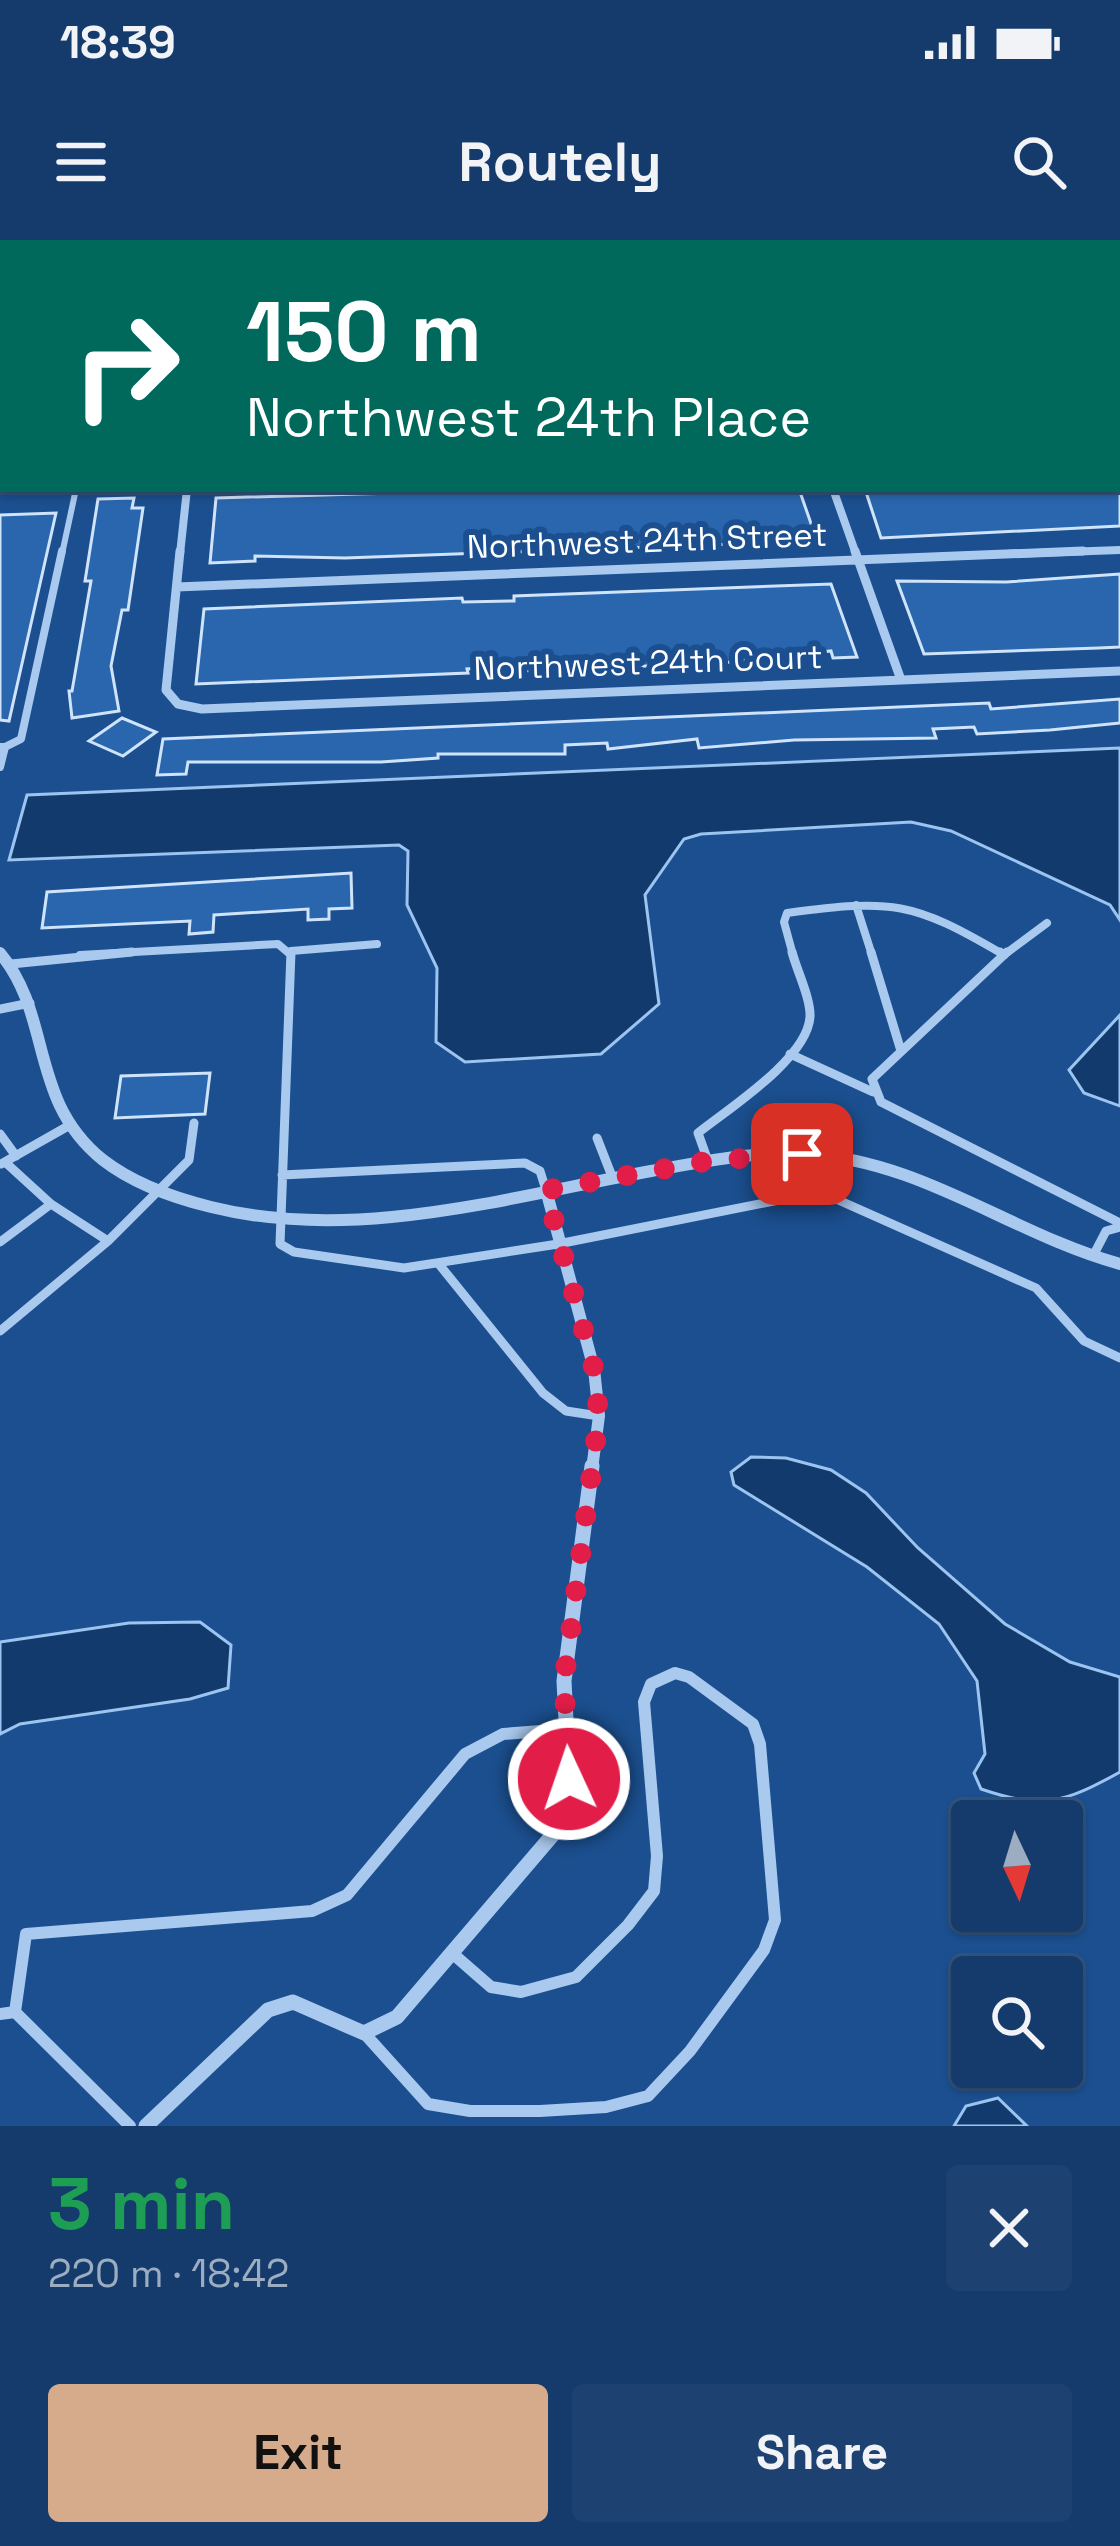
<!DOCTYPE html>
<meta charset="utf-8">
<style>
body{margin:0;font-family:"Space Grotesk",sans-serif;background:#1d4271;color:#f1f3f6;height:100vh;display:flex;flex-direction:column;font-size:45px;white-space:nowrap}
*{box-sizing:border-box;margin:0}
p{font-size:39px;color:#9dadc1}
.icon{flex:none;width:66px;height:66px;fill:none;stroke:currentColor;stroke-width:2;stroke-linecap:round;stroke-linejoin:round}
.map{position:relative;height:1886px;overflow:hidden}
.drawer{display:flex;flex-direction:column;background:#143b6b;flex:1}
.drawer>*{flex:none}
.banner{position:absolute;left:0px;top:0px;width:1122px;height:252px;box-shadow:0 3px 9px #0004,0 0 0 3px #33557e;background:#00695c;color:#fff;overflow:hidden}
.needle{width:78px;rotate:176deg}
.buttons{position:absolute;left:951px;top:1560px;display:grid;gap:24px}
.buttons a{display:grid;place-items:center;width:132px;height:132px;border-radius:12px;background:#143b6b;box-shadow:0 3px 9px #0004,0 0 0 3px #33557e;font-size:60px}
.pin{position:absolute;display:grid;place-items:center;width:102px;height:102px;color:#fff;margin:-51px;border-radius:24px;box-shadow:0 6px 18px #0006}
.me{position:absolute;width:132px;margin:-66px;rotate:357deg;stroke-linejoin:round;filter:drop-shadow(0 0 9px #0008)}
.turn{display:flex;align-items:center;gap:42px;height:252px;padding:0 48px;font-size:54px}
.turn .icon{width:156px;height:156px;stroke-width:2.5}
.turn b{display:block;font-size:84px;line-height:102px}
.round{display:grid;place-items:center;flex:none;width:126px;height:126px;border-radius:12px;background:#1d4271}
.headline{display:flex;align-items:center;justify-content:space-between;height:204px;padding:0 48px}
h1{font-size:72px;font-weight:700;line-height:90px;color:#1e9e55}
.button{display:flex;gap:24px;margin-top:auto;padding:24px 48px}
.button a{flex:1;height:138px;border-radius:12px;background:#d6ab8b;color:#111;font-size:48px;font-weight:700;line-height:138px;text-align:center}
.button a+a{background:#1d4271;color:#f1f3f6}
.status{display:flex;justify-content:space-between;align-items:center;height:84px;padding:0 60px;background:#143b6b;direction:ltr}
.status svg{height:33px;fill:currentColor}
header{display:flex;justify-content:space-between;align-items:center;height:156px;padding:0 48px;background:#143b6b;font-size:54px;font-weight:700}
.map>svg:first-child{display:block}
</style>
<div class="status"><b>18:39</b><svg viewBox="0 0 49 12"><path d="M0 12V9h3v3zM5 12V6h3v6zM10 12V3h3v9zM15 12V0h3v12zM26 1h20v11H26zM47 4h2v5h-2z"/></svg></div>
<header><svg class="icon" aria-label="menu" viewBox="0 0 24 24"><path d="M4 6h16M4 12h16M4 18h16"/></svg>Routely<svg class="icon" aria-label="search" viewBox="0 0 24 24"><circle cx="10" cy="10" r="6"/><path d="M15 15l6 6"/></svg></header>
<div class="map">
<svg width="1120" height="1886" viewBox="0 0 1120 1886">
<rect width="100%" height="100%" fill="#1b4f8f"/>
<path fill="#123a6d" stroke="#9cc4f0" stroke-width="3" d="M1120,508v172l-10,-15 -159,-74 -40,-9 -210,12 -17,5 -39,56 14,109 -58,50 -136,8 -29,-20 1,-74 -30,-63 1,-54 -9,-6 -390,15 18,-65z
M1120,775v91l-36,-13 -15,-23z
M751,1217l35,1 45,12 35,23 52,55 87,76 65,38 50,15v95c-56,31 -77,38 -139,17l-7,-16 11,-19 -8,-73 -38,-57 -72,-57 -133,-82 -3,-13z
M200,1382l31,23 -3,43 -38,11 -170,25 -20,10v-92l129,-19z
M998,1858l29,28h-73l12,-20z"/>
<g fill="none" stroke-linecap="round" stroke-linejoin="round">
<path fill="#123a6d" fill-rule="evenodd" d="M1119,38h1v10h-1z"/>
</g>
<path fill="#2a66ad" stroke="#cfe3fa" stroke-width="3" d="M533,249h266l16,46 -53,8 -417,15 -90,-2v5l-45,2 6,-65z
M865,249h255v37l-239,12z
M134,258l-2,10h11l-15,102h-6l-11,56 8,45 -47,7 -3,-27h3l19,-110h-6l13,-82z
M56,273l-47,208 -9,-1v-205z
M1120,334v73l-21,1 -175,6 -27,-73 109,1z
M831,344l26,73 -24,1 -2,-7 -109,12 -200,8 -1,-5 -54,3 1,4 -272,11 8,-75 258,-11 1,4 51,-1v-5z
M1120,459v24l-70,7 -73,4 -3,-7 -41,2 3,9 -142,2 -95,8 -2,-9 -89,10 -1,-6 -42,2v9h-127v4l-57,4h-193l-2,12 -29,1 6,-36 826,-36 2,6z
M122,478l34,14 -33,24 -34,-15z
M351,633l1,35 -23,1v10l-21,1v-11l-94,6 -1,17 -24,2 1,-13 -148,7 5,-36z
M210,833l-5,41 -90,4 6,-42z"/>
<g fill="none" stroke-linecap="round" stroke-linejoin="round">
<path stroke="#a9c9ee" stroke-width="6" d="M561,3l5,-3
M62,314l14,-65"/>
<path stroke="#a9c9ee" stroke-width="8" d="M5,507l16,-8 41,-188
M0,527l5,-20h-4
M856,665l16,50
M291,711l86,-7
M80,715l198,-11 13,11
M793,715l-9,-33 3,-9c106,-14 125,-12 217,42
M1004,715l43,-32"/>
<path stroke="#a9c9ee" stroke-width="9" d="M291,712l-11,292 14,8 110,16 154,-24 241,-48 37,3 200,89 48,53 36,17
M871,712l30,99
M1000,712l4,3
M1007,712l-135,127 9,23 239,121
M11,724l121,-12
M0,769l30,-6
M790,814l83,38
M0,894l16,22
M597,898l16,41
M708,921l-10,-28c30,-24 109,-74 112,-116 1,-18 -13,-46 -18,-65
M5,922l46,42 57,37
M1,924l69,-39
M282,935l243,-12 15,8 6,19
M0,1002l51,-38
M1093,1016l13,-25 14,-4
M438,1023l105,130 23,18 33,5
M0,1091l108,-90 81,-81 5,-37"/>
<path stroke="#a9c9ee" stroke-width="12" d="M15,1772l115,114
M0,1774l15,-2 11,-78 286,-23 35,-16 118,-141 38,-20 64,-5
M364,1793l64,71 42,7h70l66,-4 42,-11 42,-45 74,-101 11,-30 -15,-176 -7,-20 -64,-47 -14,-4 -24,11 -7,18 13,154 -3,35 -26,34 -52,52 -55,15 -30,-5 -39,-34"/>
<path stroke="#a9c9ee" stroke-width="8" d="M833,3l100,-3
M833,249l23,65
M180,314l7,-65
M1006,314l114,-4"/>
<path stroke="#a9c9ee" stroke-width="9" d="M180,311l-14,139 12,14 24,5 918,-38
M855,311l46,129
M177,347l906,-36"/>
<path stroke="#a9c9ee" stroke-width="12" d="M0,713c53,63 28,147 103,207 31,24 71,38 108,47 144,36 298,-10 440,-36 51,-9 102,-20 154,-17 117,6 206,80 315,110
M546,950l48,179 5,47 -7,53"/>
<path stroke="#a9c9ee" stroke-width="15" d="M146,1886l122,-116 25,-8 71,31 33,-16 165,-193 7,-45 -5,-98 28,-215"/>
<path fill="#d6e6fa" fill-rule="evenodd" d="M1119,198h1v10h-1z
M0,222h3v10h-3z"/>
</g>
<g fill="none" stroke-linecap="round" stroke-linejoin="round">
<path stroke="#e11d48" stroke-width="21" stroke-dasharray="0 37.8" d="M569,1539l-5,-98 35,-265 -5,-47 -48,-179 162,-29 94,-7"/>
</g>
<g text-anchor="middle" dominant-baseline="central" stroke-width="12" stroke-linejoin="round" paint-order="stroke">
<g font-size="33" fill="#fff" stroke="#1b4f8f">
<text transform="translate(647 301) rotate(-2)">Northwest 24th Street</text>
<text transform="translate(648 423) rotate(-2)">Northwest 24th Court</text>
</g>
</g>
</svg>
<div class="buttons">
<a><svg class="needle" viewBox="-14 -14 28 28"><path d="M0-13l5 13h-10z" fill="#e53935"/><path d="M0 13l5-13h-10z" fill="#9dadc1"/></svg></a>
<a><svg class="icon" aria-label="search" viewBox="0 0 24 24"><circle cx="10" cy="10" r="6"/><path d="M15 15l6 6"/></svg></a>
</div>
<div class="pin" style="left:802px;top:914px;background:#d93025"><svg class="icon" aria-label="arrive" viewBox="0 0 24 24"><path d="M6 21V4h12l-3 4 3 4H6"/></svg></div>
<svg class="me" style="left:569px;top:1539px" viewBox="-20 -20 40 40"><circle r="17" fill="#e11d48" stroke="#fff" stroke-width="3"/><path d="M0-11L8 9 0 5-8 9z" fill="#fff"/></svg>
<div class="banner">
<div class="turn"><svg class="icon" aria-label="right" viewBox="0 0 24 24"><path d="M7 20v-9h11M14 6l5 5-5 5"/></svg><div><b>150 m</b>Northwest 24th Place</div></div>
</div>
</div>
<section class="drawer">
<div class="headline"><div><h1>3 min</h1><p>220 m · 18:42</p></div><a class="round"><svg class="icon" aria-label="close" viewBox="0 0 24 24"><path d="M6 6l12 12M18 6L6 18"/></svg></a></div>
<div class="button"><a>Exit</a><a>Share</a></div>
</section>
